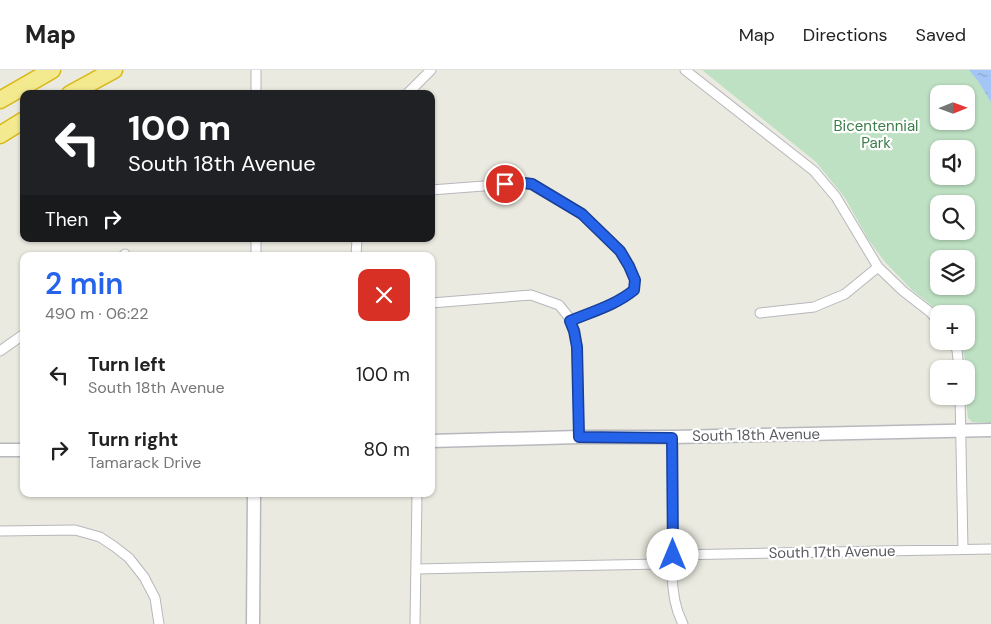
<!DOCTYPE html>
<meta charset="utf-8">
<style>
body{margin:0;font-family:"DM Sans",sans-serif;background:#f2f2f2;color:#222;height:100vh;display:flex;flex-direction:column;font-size:19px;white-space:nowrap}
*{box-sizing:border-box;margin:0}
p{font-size:16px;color:#767676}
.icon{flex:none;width:28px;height:28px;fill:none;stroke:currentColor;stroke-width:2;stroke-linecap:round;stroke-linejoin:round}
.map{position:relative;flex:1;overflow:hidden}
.panel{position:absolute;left:20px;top:182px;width:415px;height:245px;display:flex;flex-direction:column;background:#fff;border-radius:10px;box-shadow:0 1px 4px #0004}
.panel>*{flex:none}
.top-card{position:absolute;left:20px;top:20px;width:415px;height:152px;border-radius:10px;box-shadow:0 1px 4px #0004;background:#202124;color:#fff;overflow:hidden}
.needle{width:32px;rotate:89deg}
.tools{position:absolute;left:930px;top:15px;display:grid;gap:10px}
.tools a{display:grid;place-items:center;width:45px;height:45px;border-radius:10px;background:#fff;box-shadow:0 1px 4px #0004;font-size:25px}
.pin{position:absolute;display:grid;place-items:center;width:42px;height:42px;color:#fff;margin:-21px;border:2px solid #fff;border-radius:50%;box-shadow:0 1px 5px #0007}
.me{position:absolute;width:55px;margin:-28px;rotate:0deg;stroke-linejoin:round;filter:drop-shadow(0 0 4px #0008)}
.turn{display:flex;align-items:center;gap:18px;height:105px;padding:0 25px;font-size:22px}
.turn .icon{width:65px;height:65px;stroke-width:2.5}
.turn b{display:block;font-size:35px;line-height:42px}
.then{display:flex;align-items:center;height:48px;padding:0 25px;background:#0003;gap:10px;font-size:19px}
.round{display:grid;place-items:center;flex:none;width:52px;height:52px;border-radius:10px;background:#f2f2f2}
.summary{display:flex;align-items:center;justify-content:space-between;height:85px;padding:0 25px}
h1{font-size:30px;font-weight:600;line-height:38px;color:#2563eb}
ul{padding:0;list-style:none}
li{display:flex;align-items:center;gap:15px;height:75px;padding:0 25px}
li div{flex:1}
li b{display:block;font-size:19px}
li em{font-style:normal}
header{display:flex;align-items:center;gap:30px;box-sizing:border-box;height:70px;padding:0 25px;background:#fff;border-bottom:1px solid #e0e0e0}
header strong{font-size:24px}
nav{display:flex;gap:28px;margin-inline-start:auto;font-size:18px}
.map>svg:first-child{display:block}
</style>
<header>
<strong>Map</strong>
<nav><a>Map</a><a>Directions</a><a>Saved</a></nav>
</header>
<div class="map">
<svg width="991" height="554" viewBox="0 0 991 554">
<defs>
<pattern id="water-ripples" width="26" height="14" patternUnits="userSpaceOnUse" patternTransform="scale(1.25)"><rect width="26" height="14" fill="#a4c6f7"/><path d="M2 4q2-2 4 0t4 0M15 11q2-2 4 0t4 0" fill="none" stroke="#89a4cb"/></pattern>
</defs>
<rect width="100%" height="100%" fill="#ebeae0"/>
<path fill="#bee1c3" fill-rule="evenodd" d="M702,0h289v353l-19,-1 -4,-4c-3,-25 2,-53 -8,-77h6v-27h-24l-30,-24 -27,-28 -17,-23 -23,-41 -29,-36zM939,24h27v27h-27zM939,79h27v27h-27zM939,134h27v27h-27zM939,189h27v27h-27z"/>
<path fill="url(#water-ripples)" d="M969,0h22v32l-13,-21z"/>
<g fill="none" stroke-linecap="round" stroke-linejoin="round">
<g stroke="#b6b7bc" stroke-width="11">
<path id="street" d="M256,0v24
M685,0l129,101 22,26 42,70 25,24 27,21 9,10
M407,24l24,-24
M431,120l93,-7 8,2 50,29 39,37 8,15 6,14 -1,10c-18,15 -42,22 -64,31
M123,186l2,-2
M256,186v-17
M356,186l1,-17
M431,233l100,-8 28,10 9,11 7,15 2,16 2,90
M760,243l54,-6 31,-13 33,-27
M952,271l5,9 2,19
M0,281l24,-17
M960,326l3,153
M673,367v118c-2,23 -1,48 10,69
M0,461l75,-1 25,7 15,10 14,11 15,19 11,21 4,26
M673,485l318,-6
M416,499l245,-5 11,-1
M415,554l2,-130"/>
</g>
<g stroke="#b6b8be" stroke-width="15">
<path id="secondary" d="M431,371l148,-4h94l318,-7
M0,380h24
M253,554l1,-130"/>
</g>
<g stroke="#d8b813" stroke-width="19">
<path id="highway" d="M70,24l44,-24
M0,30l52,-30
M0,65l24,-15"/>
</g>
<use href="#street" stroke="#fff" stroke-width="9"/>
<use href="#secondary" stroke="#fff" stroke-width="12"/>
<use href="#highway" stroke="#f3e98f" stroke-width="16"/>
</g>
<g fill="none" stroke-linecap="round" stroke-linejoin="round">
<g stroke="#184099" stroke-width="12">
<path id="route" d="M505,114l19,-1 8,1 50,30 38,37 9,15 6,14 -1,10c-18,15 -43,22 -64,31l4,10 3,16 2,90 93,1 1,117"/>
</g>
<use href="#route" stroke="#2563eb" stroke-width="9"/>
</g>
<g text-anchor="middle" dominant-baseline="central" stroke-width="4.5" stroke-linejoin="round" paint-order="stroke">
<g font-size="15" fill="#3a7d48" stroke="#fff">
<text x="876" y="56">Bicentennial<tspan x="876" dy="17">Park</tspan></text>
</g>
<g font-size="15" fill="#595b60" stroke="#fff">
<text transform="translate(756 365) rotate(-1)">South 18th Avenue</text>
<text transform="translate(832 482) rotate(-1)">South 17th Avenue</text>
</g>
</g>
</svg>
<div class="tools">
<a><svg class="needle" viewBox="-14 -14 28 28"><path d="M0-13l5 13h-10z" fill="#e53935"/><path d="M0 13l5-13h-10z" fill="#767676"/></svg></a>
<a><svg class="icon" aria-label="sound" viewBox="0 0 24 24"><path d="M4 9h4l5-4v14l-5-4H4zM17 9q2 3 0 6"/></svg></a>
<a><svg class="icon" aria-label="search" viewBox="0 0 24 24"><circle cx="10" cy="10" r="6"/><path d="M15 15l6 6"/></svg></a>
<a><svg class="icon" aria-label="layers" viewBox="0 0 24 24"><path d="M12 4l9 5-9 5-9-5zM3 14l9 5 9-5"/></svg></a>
<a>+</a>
<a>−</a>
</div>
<div class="pin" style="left:505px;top:114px;background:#d93025"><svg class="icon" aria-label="arrive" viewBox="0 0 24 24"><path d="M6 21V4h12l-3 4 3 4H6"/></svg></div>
<svg class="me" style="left:673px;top:485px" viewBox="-20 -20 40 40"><circle r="19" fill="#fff"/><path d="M0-13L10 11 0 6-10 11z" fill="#2563eb"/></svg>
<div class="top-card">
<div class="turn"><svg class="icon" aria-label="left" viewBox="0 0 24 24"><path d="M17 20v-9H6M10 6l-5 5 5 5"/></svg><div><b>100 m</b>South 18th Avenue</div></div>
<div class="then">Then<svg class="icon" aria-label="right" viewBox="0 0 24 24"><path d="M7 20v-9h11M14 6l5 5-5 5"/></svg></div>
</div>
<section class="panel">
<div class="summary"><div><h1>2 min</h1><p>490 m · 06:22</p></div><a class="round" style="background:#d93025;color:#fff"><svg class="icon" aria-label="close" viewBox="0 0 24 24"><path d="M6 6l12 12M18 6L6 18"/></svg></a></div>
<ul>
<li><svg class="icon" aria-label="left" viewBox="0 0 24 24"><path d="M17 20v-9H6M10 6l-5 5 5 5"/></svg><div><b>Turn left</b><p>South 18th Avenue</p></div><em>100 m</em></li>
<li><svg class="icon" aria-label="right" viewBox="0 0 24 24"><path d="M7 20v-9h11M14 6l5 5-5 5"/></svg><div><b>Turn right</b><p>Tamarack Drive</p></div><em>80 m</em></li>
</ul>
</section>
</div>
